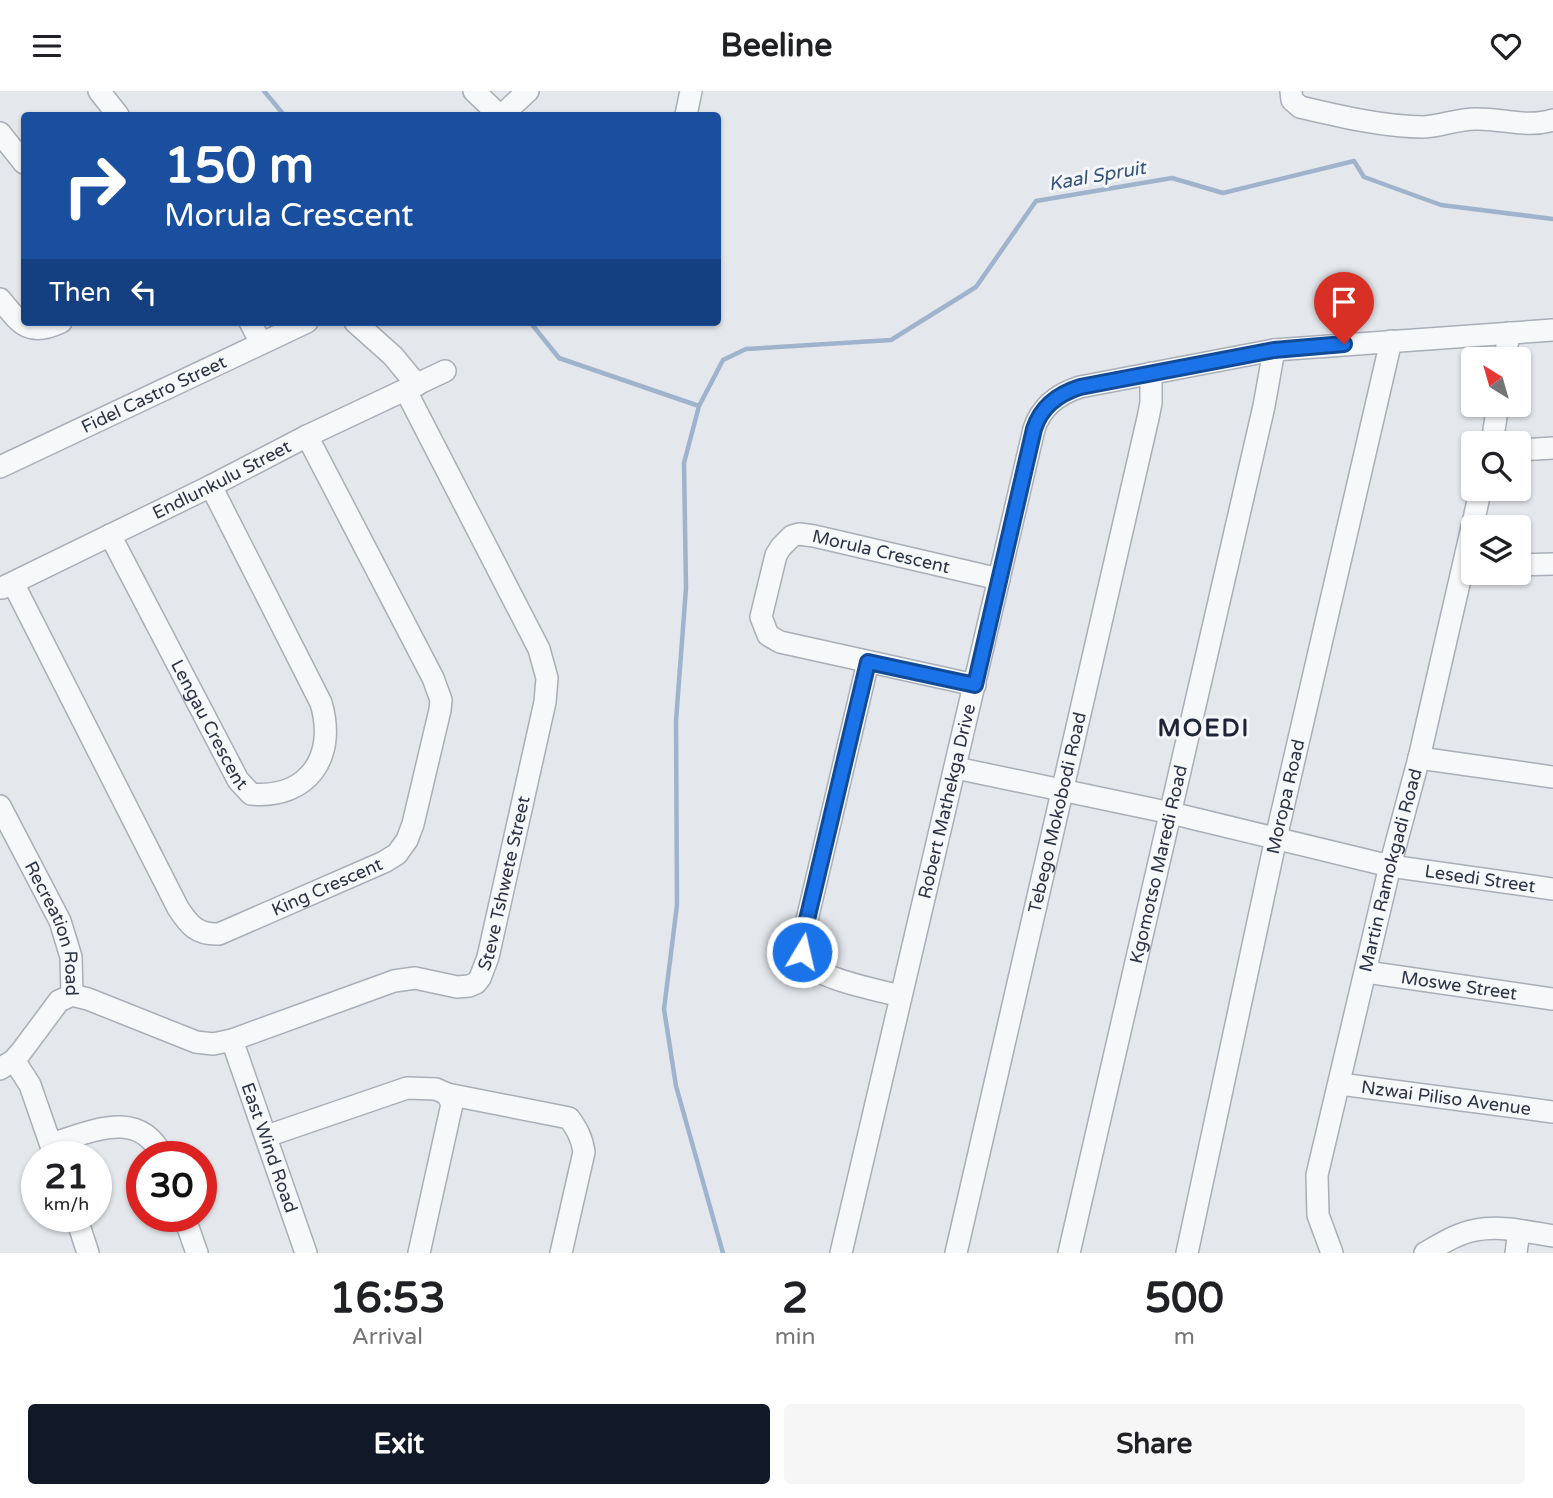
<!DOCTYPE html>
<style>
body{margin:0;font-family:"Varela Round",sans-serif;background:#f6f6f6;color:#202124;height:100vh;display:flex;flex-direction:column;font-size:26px;white-space:nowrap}
*{box-sizing:border-box;margin:0}
p{font-size:23px;color:#757577}
.icon{flex:none;width:38px;height:38px;fill:none;stroke:currentColor;stroke-width:2;stroke-linecap:round;stroke-linejoin:round}
.map{position:relative;height:1162px;overflow:hidden}
.panel{display:flex;flex-direction:column;background:#fff;flex:1}
.panel>*{flex:none}
.banner{position:absolute;left:21px;top:21px;width:700px;height:214px;border-radius:7px;box-shadow:0 2px 5px #0004;background:#1a4fa0;color:#fff;overflow:hidden}
.needle{width:46px;rotate:323deg}
.controls{position:absolute;left:1461px;top:256px;display:grid;gap:14px}
.controls a{display:grid;place-items:center;width:70px;height:70px;border-radius:7px;background:#fff;box-shadow:0 2px 5px #0004;font-size:35px}
.speed{position:absolute;left:21px;top:1050px;display:flex;gap:14px;font-size:35px;font-weight:700;text-align:center}
.speed>*{display:grid;place-content:center;width:91px;height:91px;border-radius:50%;background:#fff;box-shadow:0 2px 5px #0004;line-height:1}
.speed small{font-size:18px;font-weight:400}
.speed .limit{border:10px solid #d22;background:#fff;color:#111}
.pin{position:absolute;display:grid;place-items:center;width:60px;height:60px;color:#fff;margin:-72px -30px;border-radius:50% 50% 50% 0;rotate:-45deg;box-shadow:0 0 7px #0007}
.pin .icon{rotate:45deg}
.me{position:absolute;width:77px;margin:-38px;rotate:9deg;stroke-linejoin:round;filter:drop-shadow(0 0 5px #0008)}
.turn{display:flex;align-items:center;gap:24px;height:147px;padding:0 28px;font-size:32px}
.turn .icon{width:91px;height:91px;stroke-width:2.5}
.turn b{display:block;font-size:49px;line-height:60px}
.then{display:flex;align-items:center;height:66px;padding:0 28px;background:#0003;gap:14px;font-size:26px}
.eta{display:flex;justify-content:space-evenly;align-items:center;height:119px;text-align:center}
.eta b{font-size:42px;font-weight:800;line-height:49px}
.action{display:flex;gap:14px;margin-top:auto;padding:14px 28px}
.action a{flex:1;height:80px;border-radius:7px;background:#111827;color:#fff;font-size:28px;font-weight:800;line-height:80px;text-align:center}
.action a+a{background:#f6f6f6;color:#202124}
header{display:flex;justify-content:space-between;align-items:center;height:91px;padding:0 28px;background:#fff;font-size:32px;font-weight:800}
.map>svg:first-child{display:block}
</style>
<header><svg class="icon" aria-label="menu" viewBox="0 0 24 24"><path d="M4 6h16M4 12h16M4 18h16"/></svg>Beeline<svg class="icon" aria-label="heart" viewBox="0 0 24 24"><path d="M12 20l-8-8c-3-5 5-10 8-4 3-6 11-1 8 4z"/></svg></header>
<div class="map">
<svg width="1553" height="1162" viewBox="0 0 1553 1162">
<rect width="100%" height="100%" fill="#e4e7ec"/>
<g fill="none" stroke-linecap="round" stroke-linejoin="round">
<path stroke="#9fb4cc" stroke-width="4.5" d="M264,0l20,24
M530,231l29,36 140,48 24,-46 23,-11 145,-9 85,-53 60,-86 136,-23 51,15 131,-32 10,16 77,28 112,14
M699,315l-15,57 2,125 -10,133 1,184 -13,104 12,77 47,167"/>
<g stroke="#a9aeb7" stroke-width="24">
<g id="minor">
<path d="M99,0l19,24"/>
<path d="M474,0l25,24"/>
<path d="M1291,0l1,9 8,7c38,9 85,20 124,20 18,-1 36,-9 54,-8 26,0 50,9 75,1"/>
<path d="M502,24l26,-24"/>
<path d="M686,24l5,-24"/>
<path d="M0,42l24,30"/>
<path d="M0,208c20,24 28,39 61,23"/>
<path d="M250,231l11,21"/>
<path d="M355,231l38,34 24,29"/>
<path d="M1505,268l4,-26"/>
<path d="M1492,352l6,-39"/>
<path d="M1519,359l34,-2"/>
<path id="s1" d="M0,376l307,-145"/>
<path id="s2" d="M110,444l128,245 13,14c57,5 86,-37 70,-91l-110,-217"/>
<path d="M1519,474l34,-1"/>
<path id="s3" d="M13,492l165,325c11,17 19,27 41,26l165,-72 13,-8 10,-14 6,-16 27,-114 1,-10 -8,-22 -126,-242"/>
<path id="s4" d="M2,497l209,-102 96,-50 138,-65"/>
<path d="M868,571l-66,279c-1,7 -1,14 4,21 13,17 72,28 94,34"/>
<path id="s5" d="M975,594l-195,-43 -12,-7 -7,-18 15,-62 5,-8 11,-11 7,-2 15,2 185,43"/>
<path d="M1419,667l134,19"/>
<path id="s6" d="M956,677l215,45 219,53 163,23"/>
<path id="s7" d="M0,715l60,115 11,36 1,38"/>
<path id="s8" d="M1366,881l187,27"/>
<path id="s9" d="M72,904l16,4 108,43 17,2 19,-4 162,-59 21,-3 42,9 12,-1 7,-3 4,-5 8,-21 57,-255 2,-24 -8,-29 -133,-258"/>
<path id="s10" d="M232,949l74,213"/>
<path d="M14,969l16,25 25,72"/>
<path d="M0,978l14,-9 7,-8 38,-51 13,-6"/>
<path id="s11" d="M1340,993l213,28"/>
<path d="M447,1003l122,24c8,11 13,20 15,34l-23,101"/>
<path d="M267,1045l140,-48 29,1 11,5 5,10 -33,149"/>
<path d="M51,1053c40,-12 88,-37 112,13"/>
<path d="M76,1125l12,37"/>
<path d="M184,1125l13,37"/>
<path id="s12" d="M841,1162l193,-824c7,-22 24,-35 46,-42l194,-37 279,-20"/>
<path id="s13" d="M956,1162l192,-835 3,-15v-30"/>
<path id="s14" d="M1069,1162l195,-847 10,-56"/>
<path id="s15" d="M1187,1162l89,-415 115,-497"/>
<path id="s16" d="M1332,1162l-14,-38 -1,-40 73,-309 29,-108 62,-270"/>
<path d="M1425,1162c16,-9 33,-20 51,-23 24,-5 53,2 77,6"/>
<path d="M1516,1162l3,-22"/>
</g>
</g>
<use href="#minor" stroke="#f7f8fa" stroke-width="21"/>
</g>
<g fill="none" stroke-linecap="round" stroke-linejoin="round">
<g stroke="#114b97" stroke-width="18">
<path id="route" d="M802,861v-11l66,-279 107,23 59,-256c7,-22 24,-35 46,-42l194,-37 70,-6"/>
</g>
<use href="#route" stroke="#1a73e8" stroke-width="12"/>
</g>
<g text-anchor="middle" dominant-baseline="central" stroke-width="6" stroke-linejoin="round" paint-order="stroke">
<g font-size="18" fill="#2b3445" stroke="#f4f6f9">
<text stroke="none"><textPath href="#s1" startOffset="170">Fidel Castro Street</textPath></text>
<text stroke="none"><textPath href="#s4" startOffset="245">Endlunkulu Street</textPath></text>
<text stroke="none"><textPath href="#s5" startOffset="413">Morula Crescent</textPath></text>
<text stroke="none"><textPath href="#s2" startOffset="214">Lengau Crescent</textPath></text>
<text stroke="none"><textPath href="#s15" startOffset="467">Moropa Road</textPath></text>
<text stroke="none"><textPath href="#s12" startOffset="464">Robert Mathekga Drive</textPath></text>
<text stroke="none"><textPath href="#s13" startOffset="452">Tebego Mokobodi Road</textPath></text>
<text stroke="none"><textPath href="#s14" startOffset="399">Kgomotso Maredi Road</textPath></text>
<text stroke="none"><textPath href="#s16" startOffset="394">Martin Ramokgadi Road</textPath></text>
<text stroke="none"><textPath href="#s6" startOffset="536">Lesedi Street</textPath></text>
<text stroke="none"><textPath href="#s9" startOffset="530">Steve Tshwete Street</textPath></text>
<text stroke="none"><textPath href="#s3" startOffset="534">King Crescent</textPath></text>
<text stroke="none"><textPath href="#s7" startOffset="135">Recreation Road</textPath></text>
<text stroke="none"><textPath href="#s8" startOffset="94">Moswe Street</textPath></text>
<text stroke="none"><textPath href="#s11" startOffset="107">Nzwai Piliso Avenue</textPath></text>
<text stroke="none"><textPath href="#s10" startOffset="114">East Wind Road</textPath></text>
</g>
<g font-size="19" font-style="italic" fill="#34527a" stroke="#f4f6f9">
<text transform="translate(1097 85) rotate(-10)">Kaal Spruit</text>
</g>
<g font-size="24" font-weight="bold" letter-spacing="2" fill="#1d2536" stroke="#f4f6f9">
<text x="1204" y="637">MOEDI</text>
</g>
</g>
</svg>
<div class="controls">
<a><svg class="needle" viewBox="-14 -14 28 28"><path d="M0-13l5 13h-10z" fill="#e53935"/><path d="M0 13l5-13h-10z" fill="#757577"/></svg></a>
<a><svg class="icon" aria-label="search" viewBox="0 0 24 24"><circle cx="10" cy="10" r="6"/><path d="M15 15l6 6"/></svg></a>
<a><svg class="icon" aria-label="layers" viewBox="0 0 24 24"><path d="M12 4l9 5-9 5-9-5zM3 14l9 5 9-5"/></svg></a>
</div>
<div class="speed"><div>21<small>km/h</small></div><div class="limit">30</div></div>
<div class="pin" style="left:1344px;top:253px;background:#d93025"><svg class="icon" aria-label="arrive" viewBox="0 0 24 24"><path d="M6 21V4h12l-3 4 3 4H6"/></svg></div>
<svg class="me" style="left:802px;top:861px" viewBox="-20 -20 40 40"><circle r="17" fill="#1a73e8" stroke="#fff" stroke-width="3"/><path d="M0-11L8 9 0 5-8 9z" fill="#fff"/></svg>
<div class="banner">
<div class="turn"><svg class="icon" aria-label="right" viewBox="0 0 24 24"><path d="M7 20v-9h11M14 6l5 5-5 5"/></svg><div><b>150 m</b>Morula Crescent</div></div>
<div class="then">Then<svg class="icon" aria-label="left" viewBox="0 0 24 24"><path d="M17 20v-9H6M10 6l-5 5 5 5"/></svg></div>
</div>
</div>
<section class="panel">
<div class="eta">
<div><b>16:53</b><p>Arrival</p></div>
<div><b>2</b><p>min</p></div>
<div><b>500</b><p>m</p></div>
</div>
<div class="action"><a>Exit</a><a>Share</a></div>
</section>
